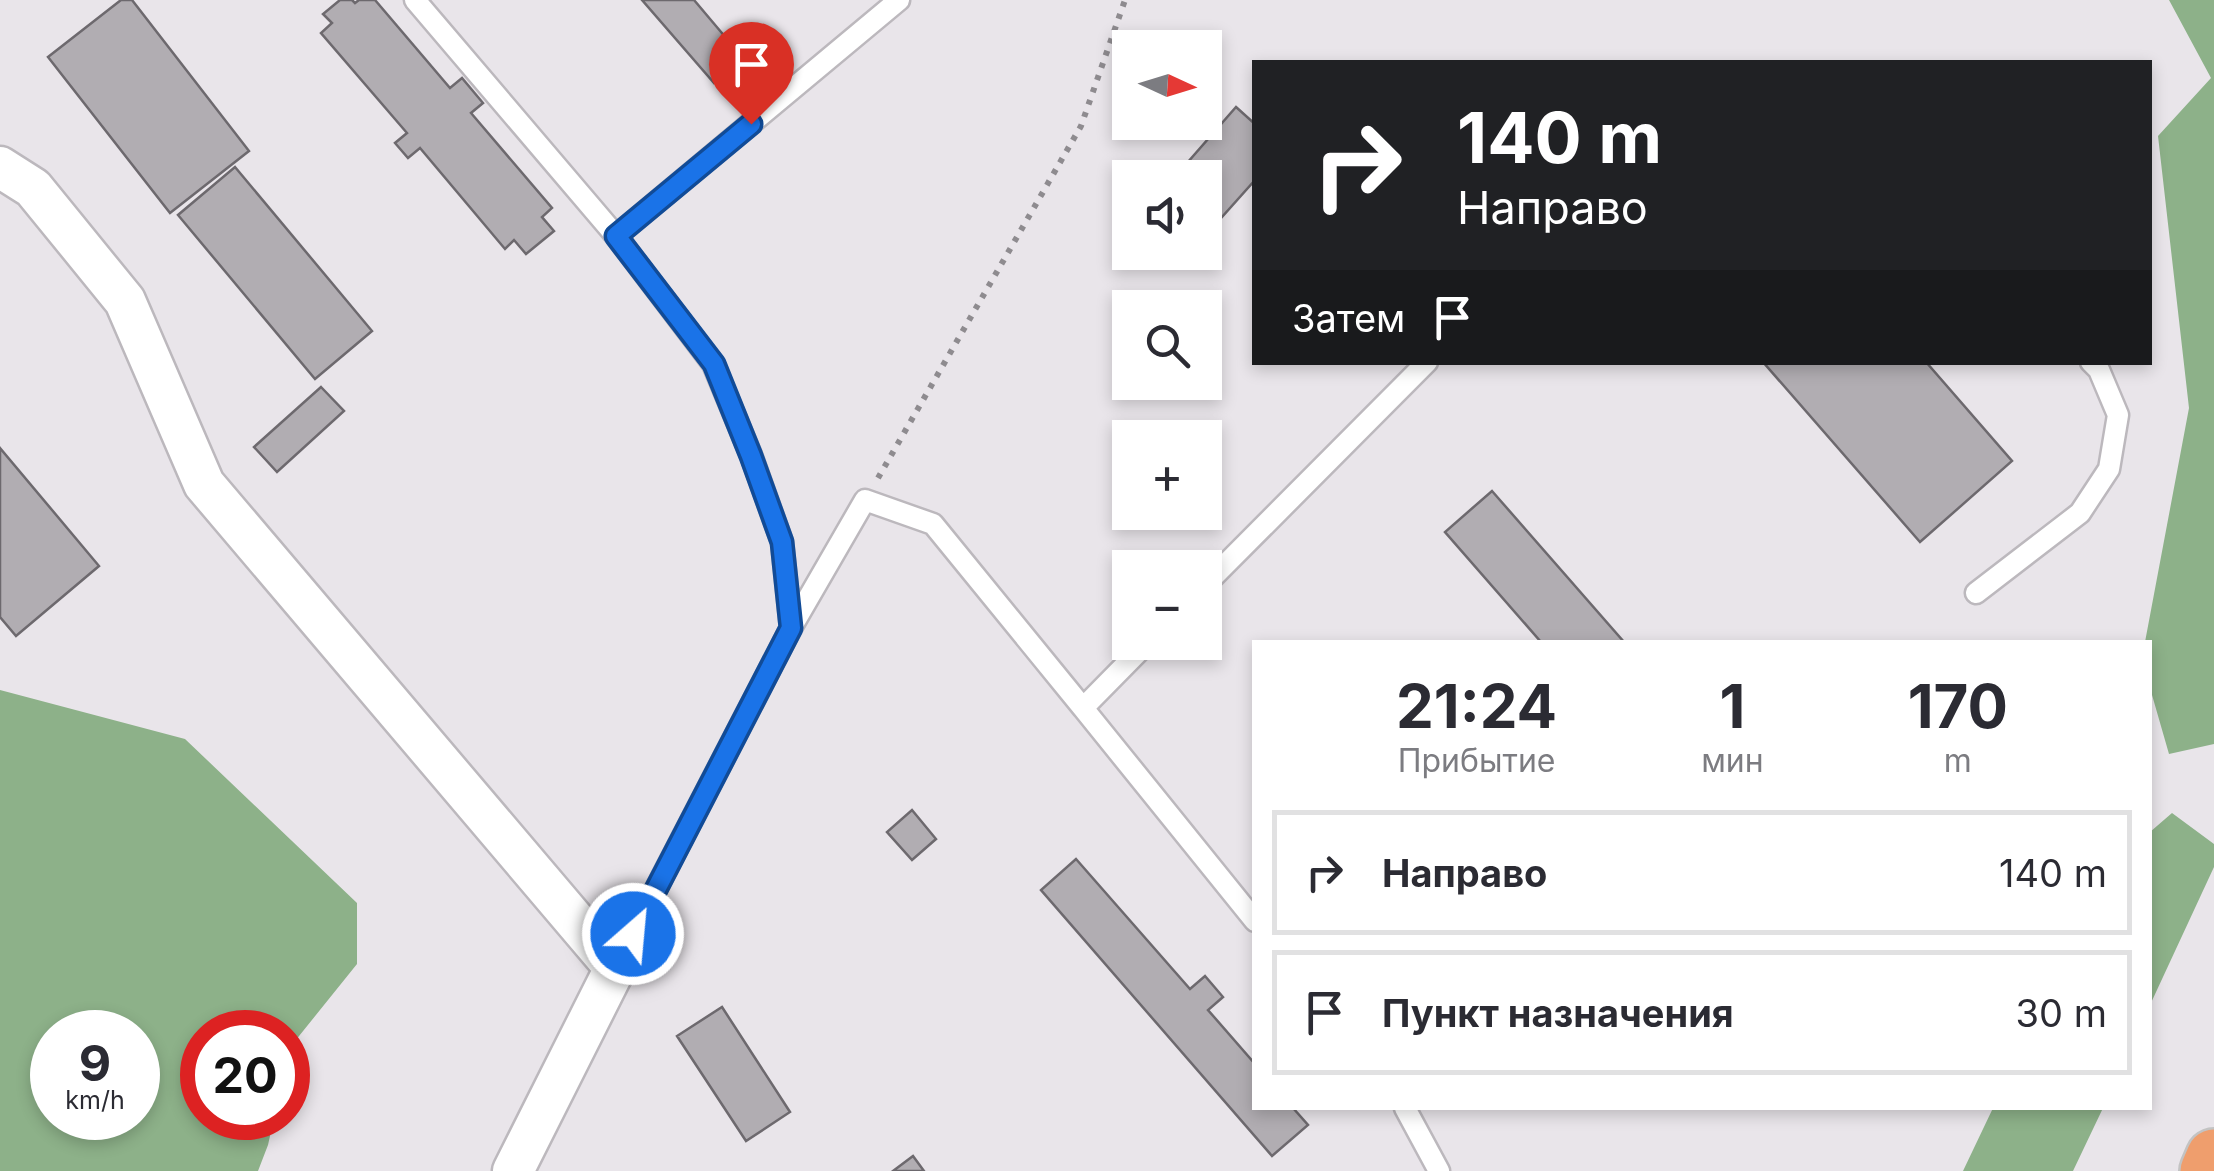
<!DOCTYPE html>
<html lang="ru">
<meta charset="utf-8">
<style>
body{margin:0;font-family:Inter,sans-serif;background:#f2f2f3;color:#2b2b33;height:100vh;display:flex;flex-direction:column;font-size:38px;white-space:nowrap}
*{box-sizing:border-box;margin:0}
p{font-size:32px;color:#7c7c81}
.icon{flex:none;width:55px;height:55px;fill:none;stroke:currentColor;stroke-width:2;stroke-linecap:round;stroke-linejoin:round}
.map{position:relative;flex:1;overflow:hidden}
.side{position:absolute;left:1252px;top:640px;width:900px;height:470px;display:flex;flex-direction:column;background:#fff;border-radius:0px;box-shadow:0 5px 15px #0003}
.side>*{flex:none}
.guide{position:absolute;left:1252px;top:60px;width:900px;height:305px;border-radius:0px;box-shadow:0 5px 15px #0003;background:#202124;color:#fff;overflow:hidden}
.needle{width:65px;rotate:94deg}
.tools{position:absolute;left:1112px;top:30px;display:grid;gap:20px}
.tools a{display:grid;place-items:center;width:110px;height:110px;border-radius:0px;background:#fff;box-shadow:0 5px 15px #0003;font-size:50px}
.speed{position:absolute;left:30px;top:1010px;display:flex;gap:20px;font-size:50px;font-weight:700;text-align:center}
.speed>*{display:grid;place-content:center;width:130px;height:130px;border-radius:50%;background:#fff;box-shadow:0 5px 15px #0003;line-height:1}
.speed small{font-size:25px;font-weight:400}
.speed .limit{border:15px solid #d22;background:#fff;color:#111}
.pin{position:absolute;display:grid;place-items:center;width:85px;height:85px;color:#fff;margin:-102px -42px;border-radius:50% 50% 50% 0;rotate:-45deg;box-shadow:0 0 10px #0007}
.pin .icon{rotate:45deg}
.me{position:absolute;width:110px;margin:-55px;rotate:27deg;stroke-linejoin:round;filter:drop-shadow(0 0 8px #0008)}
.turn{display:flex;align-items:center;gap:35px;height:210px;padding:0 40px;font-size:45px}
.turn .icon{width:130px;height:130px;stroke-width:2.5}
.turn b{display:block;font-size:70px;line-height:85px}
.then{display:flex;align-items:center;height:95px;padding:0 40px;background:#0003;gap:20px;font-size:38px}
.eta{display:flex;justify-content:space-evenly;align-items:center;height:170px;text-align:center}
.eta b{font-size:60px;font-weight:700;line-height:70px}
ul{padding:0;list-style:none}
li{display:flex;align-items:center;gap:30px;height:125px;margin:0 20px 15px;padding:0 20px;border:5px solid #e1e1e2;border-radius:0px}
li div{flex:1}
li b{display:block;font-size:38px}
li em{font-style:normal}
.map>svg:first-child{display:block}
</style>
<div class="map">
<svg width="2214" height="1171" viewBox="0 0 2214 1171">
<rect width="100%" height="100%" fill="#e9e5ea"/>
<path fill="#8db189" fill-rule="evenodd" d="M2169,0h45v744l-45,10 -19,-66v-46h-5l44,-234 -31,-272 53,-58z
M0,690l185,49 172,164v61l-66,82 -3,16v-30h-86v86h72l-6,27 -10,26h-258zM52,1032h86v86h-86z
M2172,813l42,31v23l-64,138v-173z
M1993,1108h110l-30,63h-110z"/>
<path fill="#b1adb2" stroke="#6d696e" stroke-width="2.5" d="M121,0h11l117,151 -79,62 -122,-156z
M340,0h12l3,3 4,-3h16l75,88 12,-10 21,25 -12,10 81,95 -10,9 12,14 -28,23 -12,-14 -9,9 -85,-101 -12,10 -13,-15 12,-10 -86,-100 11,-10 -9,-9z
M642,0h52l49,58 -29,25z
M1236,107l19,17v56l-50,56v-58h-31z
M235,167l137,164 -57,48 -137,-164z
M1763,362h163l86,99 -92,81z
M321,387l23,24 -67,61 -23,-25z
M0,448l99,118 -83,70 -16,-19z
M1492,491l132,151h-83l-96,-110z
M912,810l24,29 -24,21 -25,-28z
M1076,859l114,130 15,-13 18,21 -15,13 47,54v44h38l15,17 -36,31 -231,-266z
M722,1007l68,105 -44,29 -69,-105z
M913,1156l11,15h-31z"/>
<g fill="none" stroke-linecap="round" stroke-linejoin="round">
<g stroke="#bcb8bd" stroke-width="25">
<path id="lane" d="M415,0l201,236
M1205,585l222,-223
M1976,593l104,-80 29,-44 9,-54 -19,-45 -8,-8
M791,628l-9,-86 -31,-87 -38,-91 -97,-128 283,-236
M1083,708l172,213
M615,968l176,-340 74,-128 68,24 150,184 65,-66
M1405,1108l34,63"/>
</g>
<g stroke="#bcb8bd" stroke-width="45">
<path id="street" d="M0,167l33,21 92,113 79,183 411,484 -102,203"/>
</g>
<g stroke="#c3c3c3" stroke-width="60">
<path id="highway" d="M2208,1171l6,-14"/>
</g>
<path stroke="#8e8b8f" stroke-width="6" stroke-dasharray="5 8" stroke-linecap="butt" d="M878,478l203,-352 44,-126"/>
<use href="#lane" stroke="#fff" stroke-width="20"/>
<use href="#street" stroke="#fff" stroke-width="40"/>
<use href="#highway" stroke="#ef9e6d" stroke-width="55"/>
</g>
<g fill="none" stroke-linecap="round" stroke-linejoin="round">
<g stroke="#114b97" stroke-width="25">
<path id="route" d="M633,934l158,-306 -9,-86 -31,-86 -37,-92 -98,-128 135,-112"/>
</g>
<use href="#route" stroke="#1a73e8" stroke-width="18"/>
</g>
</svg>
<div class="tools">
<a><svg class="needle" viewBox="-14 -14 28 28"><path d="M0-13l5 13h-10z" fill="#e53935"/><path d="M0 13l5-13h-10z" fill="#7c7c81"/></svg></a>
<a><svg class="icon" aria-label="sound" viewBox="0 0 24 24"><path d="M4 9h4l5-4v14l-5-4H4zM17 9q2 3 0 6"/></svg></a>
<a><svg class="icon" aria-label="search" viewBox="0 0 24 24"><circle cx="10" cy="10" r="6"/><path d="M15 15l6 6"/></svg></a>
<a>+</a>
<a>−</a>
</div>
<div class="speed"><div>9<small>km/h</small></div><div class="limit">20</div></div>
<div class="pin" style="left:751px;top:124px;background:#d93025"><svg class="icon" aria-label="arrive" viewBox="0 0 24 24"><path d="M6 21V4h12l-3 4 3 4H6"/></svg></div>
<svg class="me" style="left:633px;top:934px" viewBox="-20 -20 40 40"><circle r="17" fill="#1a73e8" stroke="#fff" stroke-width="3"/><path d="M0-11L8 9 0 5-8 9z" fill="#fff"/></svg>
<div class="guide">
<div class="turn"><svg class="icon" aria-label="right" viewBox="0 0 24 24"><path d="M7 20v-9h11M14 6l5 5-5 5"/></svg><div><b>140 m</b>Направо</div></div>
<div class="then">Затем<svg class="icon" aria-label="arrive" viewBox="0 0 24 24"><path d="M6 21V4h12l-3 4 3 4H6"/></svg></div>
</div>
<section class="side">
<div class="eta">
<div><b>21:24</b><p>Прибытие</p></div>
<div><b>1</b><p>мин</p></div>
<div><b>170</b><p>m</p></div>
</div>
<ul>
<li><svg class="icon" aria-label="right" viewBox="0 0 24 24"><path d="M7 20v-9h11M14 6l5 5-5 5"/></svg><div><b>Направо</b></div><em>140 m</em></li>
<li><svg class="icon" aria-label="arrive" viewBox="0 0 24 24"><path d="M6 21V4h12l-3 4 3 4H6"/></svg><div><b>Пункт назначения</b></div><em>30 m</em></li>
</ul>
</section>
</div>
